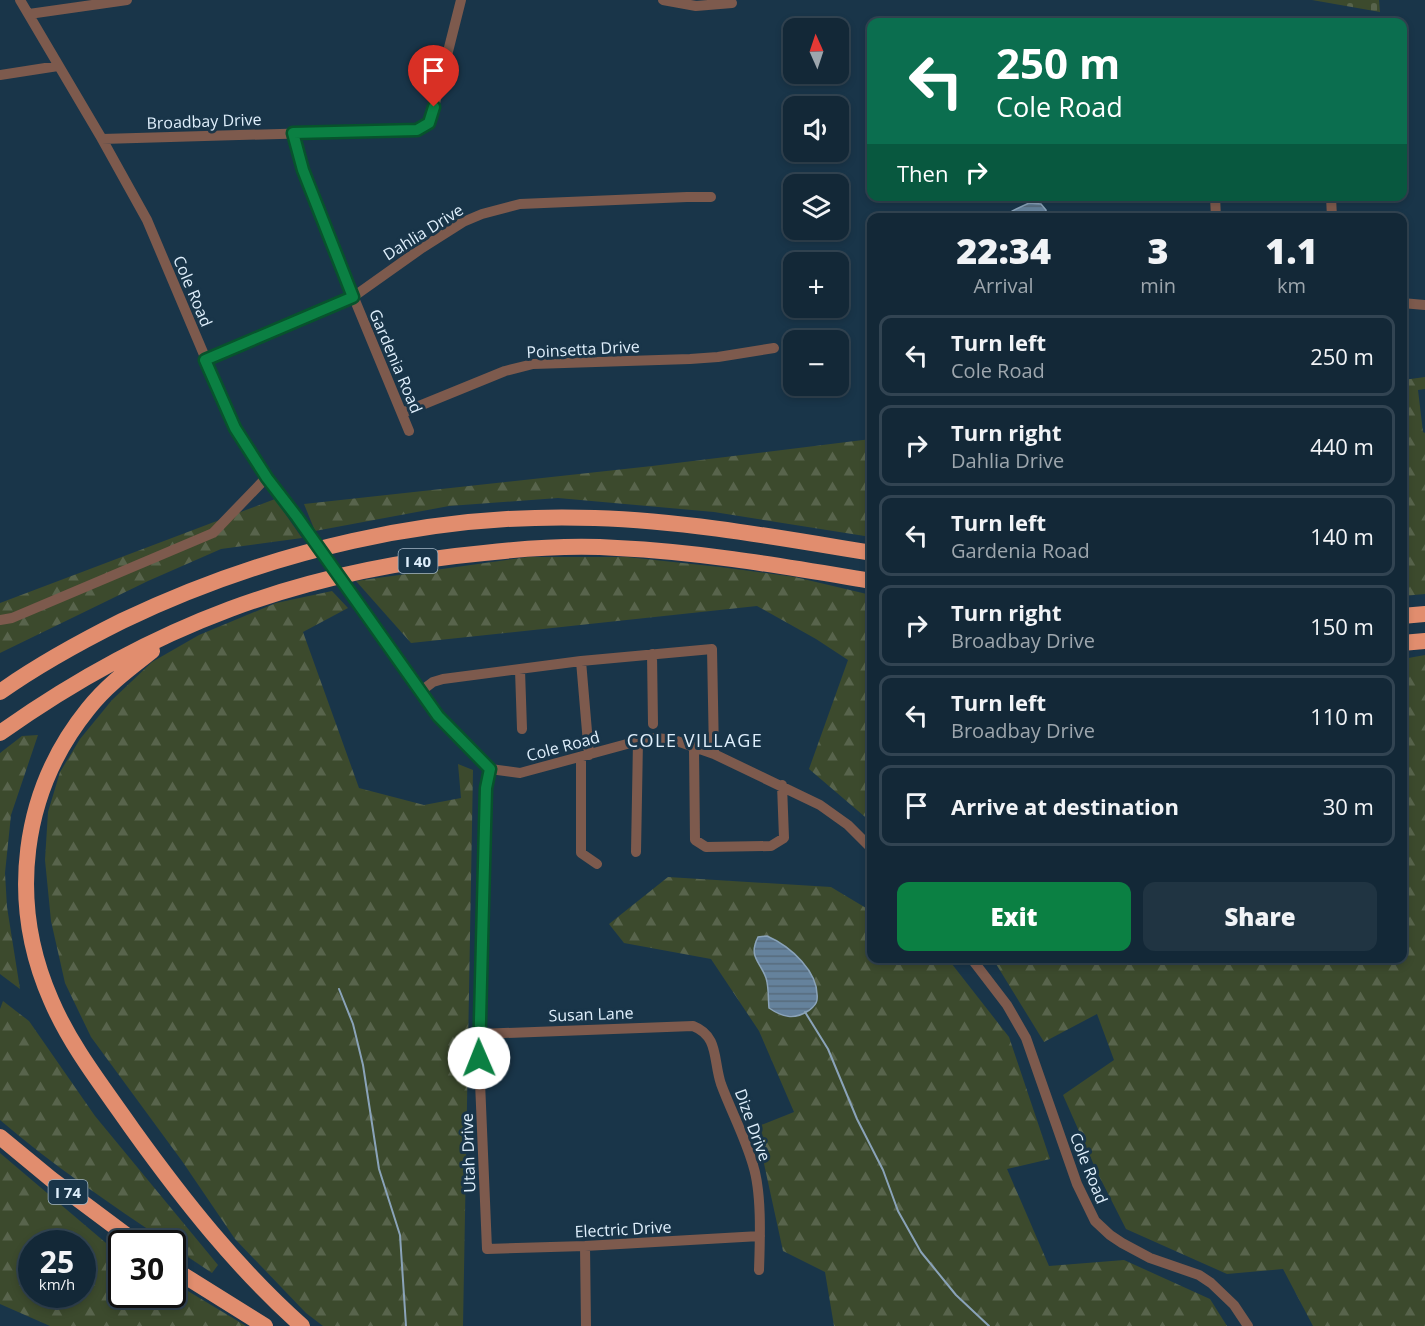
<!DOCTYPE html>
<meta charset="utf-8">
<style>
body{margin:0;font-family:"Open Sans",sans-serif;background:#203442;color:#f1f3f6;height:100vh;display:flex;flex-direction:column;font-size:22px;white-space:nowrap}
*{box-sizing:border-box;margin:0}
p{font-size:20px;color:#9da6ad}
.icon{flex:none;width:33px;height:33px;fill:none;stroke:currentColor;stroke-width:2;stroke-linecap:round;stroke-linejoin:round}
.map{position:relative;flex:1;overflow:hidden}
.side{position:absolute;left:867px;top:213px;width:540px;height:750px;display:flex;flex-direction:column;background:#132837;border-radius:12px;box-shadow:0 3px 9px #0003,0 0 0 2px #324452}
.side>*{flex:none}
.top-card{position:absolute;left:867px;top:18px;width:540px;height:183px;border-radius:12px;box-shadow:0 3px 9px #0003,0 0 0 2px #324452;background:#0b6e4f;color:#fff;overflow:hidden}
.needle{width:39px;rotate:357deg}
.controls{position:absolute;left:783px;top:18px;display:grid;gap:12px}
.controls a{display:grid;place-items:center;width:66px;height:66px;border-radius:12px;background:#132837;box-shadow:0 3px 9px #0003,0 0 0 2px #324452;font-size:30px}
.speed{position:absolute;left:18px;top:1230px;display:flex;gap:12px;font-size:30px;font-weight:700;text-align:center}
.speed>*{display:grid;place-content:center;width:78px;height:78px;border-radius:50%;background:#132837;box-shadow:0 3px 9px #0003,0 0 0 2px #324452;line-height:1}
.speed small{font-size:15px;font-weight:400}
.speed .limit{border:3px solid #111;border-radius:9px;background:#fff;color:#111}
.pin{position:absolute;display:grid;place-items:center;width:51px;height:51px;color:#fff;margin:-62px -26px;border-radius:50% 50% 50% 0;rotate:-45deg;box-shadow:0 0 6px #0007}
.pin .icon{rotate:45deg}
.me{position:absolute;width:66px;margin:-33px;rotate:359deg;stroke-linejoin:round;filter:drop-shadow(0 0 4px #0008)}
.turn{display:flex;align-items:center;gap:21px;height:126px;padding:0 30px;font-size:27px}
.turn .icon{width:78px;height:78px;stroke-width:2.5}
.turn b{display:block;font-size:42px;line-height:51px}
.then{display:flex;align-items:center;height:57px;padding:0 30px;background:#0003;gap:12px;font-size:22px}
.eta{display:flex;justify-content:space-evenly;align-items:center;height:102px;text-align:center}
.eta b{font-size:36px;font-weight:800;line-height:42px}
.primary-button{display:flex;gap:12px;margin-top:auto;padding:12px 30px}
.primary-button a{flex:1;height:69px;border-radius:12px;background:#0b8043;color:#fff;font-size:24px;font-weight:800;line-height:69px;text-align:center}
.primary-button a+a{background:#203442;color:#f1f3f6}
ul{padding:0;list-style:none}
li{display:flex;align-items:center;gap:18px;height:81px;margin:0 12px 9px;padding:0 18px;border:3px solid #324452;border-radius:12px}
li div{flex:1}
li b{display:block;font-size:22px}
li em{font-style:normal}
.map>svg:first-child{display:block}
</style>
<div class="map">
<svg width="1425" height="1326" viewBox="0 0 1425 1326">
<defs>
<pattern id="forest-firs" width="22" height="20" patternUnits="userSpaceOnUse" patternTransform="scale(1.5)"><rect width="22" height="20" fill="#3c4a2d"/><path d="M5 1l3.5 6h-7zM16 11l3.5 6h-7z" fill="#58644c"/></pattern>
<pattern id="cemetery-stones" width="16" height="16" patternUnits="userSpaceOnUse" patternTransform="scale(1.5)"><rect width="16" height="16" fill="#3c4a2d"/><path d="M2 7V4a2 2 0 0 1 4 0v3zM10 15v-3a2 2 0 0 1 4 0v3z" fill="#58644c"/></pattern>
<pattern id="water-rules" width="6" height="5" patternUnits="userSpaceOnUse" patternTransform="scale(1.5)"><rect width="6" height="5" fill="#65829c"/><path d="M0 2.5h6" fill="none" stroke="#576b7c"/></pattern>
</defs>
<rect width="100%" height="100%" fill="#193549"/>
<path fill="url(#forest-firs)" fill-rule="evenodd" d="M1425,377v12l-7,1 5,42 2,1v161l-22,2v-216z
M871,439v98l-157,-25 -156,-14 -109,8 -134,25 -11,-27 348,-38z
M275,499l27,39 -81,11 -73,32 -148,72v-50z
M528,557h99l93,10 75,10 76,18v227l-62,-53 39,-109 -32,-21 -59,-33 -346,37 -55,-62z
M332,591l16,17 -45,24 56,156 65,17 37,-7 -3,-34 15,6 -10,556h-140l-17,-13 -71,-74 -53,-78 -91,-124 -26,-54 -14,-62 -6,-61 3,-48 12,-40 20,-33 32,-39 40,-38 47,-27 77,-32z
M1425,655v671h-112l-30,-57 -56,5 -101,-45 -29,-57 -34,-77 51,-35 -17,-46 -53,28 -51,-83 409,-1 1,-299z
M38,735l-27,80 -6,58 2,34 13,82 -20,-15v-221l22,-17z
M668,877l163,10 40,24 1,47 76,1 61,78 41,122 -43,10 42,97 75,-6 86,39 17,27h-393l-9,-54 -42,-21 -27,-124 38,-15 -35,-81 -48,-72 -87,-16 -15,-19z
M3,1001l26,20 66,95 123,149 -6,8 -39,-26 -1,-3 -4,-1c-57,-39 -116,-78 -168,-123v-111z
M0,1153l106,90 15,9 1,42h50l1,-12 73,44h-196l-50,-22zM32,1244h50v50h-50z"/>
<path fill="url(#cemetery-stones)" d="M1312,0h67l1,12z"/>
<path fill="url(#water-rules)" stroke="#8aa3b9" stroke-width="1.5" d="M1029,203l12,1 5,6v7h-40l6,-6z
M767,936c23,10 53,36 50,64 -1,6 -5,8 -9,11 -14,9 -26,6 -39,-3 -1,-9 0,-21 -3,-30 -6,-17 -18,-21 -8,-41z"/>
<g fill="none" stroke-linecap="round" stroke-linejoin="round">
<path stroke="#8aa3b9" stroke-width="2" d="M339,989l14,35 10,41 16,104 21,66 6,91
M805,1012l23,37 29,70 26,51 15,41 23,41 35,43 33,31"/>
<path stroke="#7d5a4d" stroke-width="10" d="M20,0l82,139 45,81 88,208 31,50 31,39
M663,0l33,6 36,-3
M29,14l98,-14
M0,75l58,-9
M293,133l10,37 15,41 91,220
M102,139l315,-9 12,-7 5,-16 27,-107
M1215,196l1,22
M1331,196l1,22
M1402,303l23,2
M205,360l148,-63 69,-49 41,-26 19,-8 38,-10 167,-7h24
M402,413l103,-42 28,-7 157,-5 28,-2 56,-9
M354,598l84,118 52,53 30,4 118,-32 18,-3 18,2 40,14 106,51 28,20 24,24
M0,620l12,-2 201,-85 53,-55
M652,654l1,70
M581,661l8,94
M520,670l2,59
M421,691l12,-9 10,-3 138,-18 131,-12 2,105
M694,747l1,93 11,7 65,-1 13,-8 -2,-53
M581,757v96l16,11
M490,769l-4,18 -8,247 9,215 98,-3 175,-10
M636,852l2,-111
M971,958l36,47 19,33 51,146 18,37 15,14 12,8 28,15 49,17 12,8 23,22 14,21
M478,1034l215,-8c26,10 20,34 28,58 10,27 24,53 32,81 9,28 7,75 6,105
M585,1246l1,80"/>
<path stroke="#e18d6e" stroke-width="16" d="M1402,616l23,-2
M1402,643l23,-2
M152,651c-23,18 -46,35 -64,58 -67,83 -80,193 -37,291 20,47 53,88 82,130 51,71 104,138 169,196
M0,692c38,-27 80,-50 122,-71 147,-70 310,-109 473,-103 93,3 185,20 277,35
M0,733c151,-107 300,-163 484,-180 44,-5 89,-8 133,-5 86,4 170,19 255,33
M0,1137l51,42 87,65
M172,1268l93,58"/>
<path stroke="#7d5a4d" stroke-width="10" d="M297,517l57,81"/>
</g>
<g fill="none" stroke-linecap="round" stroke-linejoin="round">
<g stroke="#07532c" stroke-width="15">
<path id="route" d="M434,107l-5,16 -12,7 -124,3 10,37 50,127 -148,63 30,68 32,50 30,39 141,199 52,53 -4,19 -7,270"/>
</g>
<use href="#route" stroke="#0b8043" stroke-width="10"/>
</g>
<g text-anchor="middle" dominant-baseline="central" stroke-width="6" stroke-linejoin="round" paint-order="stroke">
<g fill="#193549" stroke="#a4b7c6" stroke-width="1.5">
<rect x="398.5" y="549" width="39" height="24" rx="4.5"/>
<rect x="48.5" y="1180" width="39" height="24" rx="4.5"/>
</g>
<g font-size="15" font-weight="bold" fill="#dfeffc">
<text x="418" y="561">I 40</text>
<text x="68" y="1192">I 74</text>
</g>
<g font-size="16" fill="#dfeffc" stroke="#193549">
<text transform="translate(204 121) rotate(-2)">Broadbay Drive</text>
<text transform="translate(423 232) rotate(-32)">Dahlia Drive</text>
<text transform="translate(193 291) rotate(67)">Cole Road</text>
<text transform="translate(583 349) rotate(-3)">Poinsetta Drive</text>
<text transform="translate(396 361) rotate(67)">Gardenia Road</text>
<text transform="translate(563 746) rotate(-15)">Cole Road</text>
<text transform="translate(591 1014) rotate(-2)">Susan Lane</text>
<text transform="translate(753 1125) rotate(70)">Dize Drive</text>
<text transform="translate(468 1153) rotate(-92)">Utah Drive</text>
<text transform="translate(1089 1168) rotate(68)">Cole Road</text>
<text transform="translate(623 1229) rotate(-3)">Electric Drive</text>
</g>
<g font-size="18" letter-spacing="1.5" fill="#dfeffc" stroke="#193549">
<text x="695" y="740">COLE VILLAGE</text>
</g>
</g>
</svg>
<div class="controls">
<a><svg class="needle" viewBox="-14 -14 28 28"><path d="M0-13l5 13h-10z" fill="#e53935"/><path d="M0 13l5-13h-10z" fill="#9da6ad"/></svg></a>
<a><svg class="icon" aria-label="sound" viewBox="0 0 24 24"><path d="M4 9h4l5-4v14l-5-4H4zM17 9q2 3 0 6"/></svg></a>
<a><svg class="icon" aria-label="layers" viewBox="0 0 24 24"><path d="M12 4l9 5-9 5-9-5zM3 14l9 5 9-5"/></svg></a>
<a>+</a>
<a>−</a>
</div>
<div class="speed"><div>25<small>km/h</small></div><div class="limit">30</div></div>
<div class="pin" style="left:434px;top:107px;background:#d93025"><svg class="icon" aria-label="arrive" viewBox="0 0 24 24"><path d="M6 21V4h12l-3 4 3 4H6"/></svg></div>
<svg class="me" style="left:479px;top:1058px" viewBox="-20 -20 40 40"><circle r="19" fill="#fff"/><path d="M0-13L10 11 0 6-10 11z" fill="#0b8043"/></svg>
<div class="top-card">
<div class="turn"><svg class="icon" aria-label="left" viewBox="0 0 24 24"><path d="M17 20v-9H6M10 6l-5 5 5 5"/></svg><div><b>250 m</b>Cole Road</div></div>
<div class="then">Then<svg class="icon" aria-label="right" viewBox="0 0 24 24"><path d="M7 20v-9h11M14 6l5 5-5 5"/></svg></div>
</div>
<section class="side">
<div class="eta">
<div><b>22:34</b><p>Arrival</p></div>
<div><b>3</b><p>min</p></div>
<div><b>1.1</b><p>km</p></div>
</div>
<ul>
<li><svg class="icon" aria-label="left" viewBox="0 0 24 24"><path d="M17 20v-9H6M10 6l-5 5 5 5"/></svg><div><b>Turn left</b><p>Cole Road</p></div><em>250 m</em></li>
<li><svg class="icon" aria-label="right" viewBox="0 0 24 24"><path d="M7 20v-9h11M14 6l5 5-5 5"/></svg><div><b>Turn right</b><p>Dahlia Drive</p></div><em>440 m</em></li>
<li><svg class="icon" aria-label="left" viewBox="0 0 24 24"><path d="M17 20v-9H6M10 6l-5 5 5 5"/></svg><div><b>Turn left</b><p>Gardenia Road</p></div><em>140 m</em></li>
<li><svg class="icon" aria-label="right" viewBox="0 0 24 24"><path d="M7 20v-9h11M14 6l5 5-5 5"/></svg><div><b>Turn right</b><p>Broadbay Drive</p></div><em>150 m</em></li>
<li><svg class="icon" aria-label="left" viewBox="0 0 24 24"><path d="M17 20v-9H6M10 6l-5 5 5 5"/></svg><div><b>Turn left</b><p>Broadbay Drive</p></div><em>110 m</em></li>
<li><svg class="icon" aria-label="arrive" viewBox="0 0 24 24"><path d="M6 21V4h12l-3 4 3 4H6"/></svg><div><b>Arrive at destination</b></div><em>30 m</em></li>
</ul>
<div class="primary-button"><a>Exit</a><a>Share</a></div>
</section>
</div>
